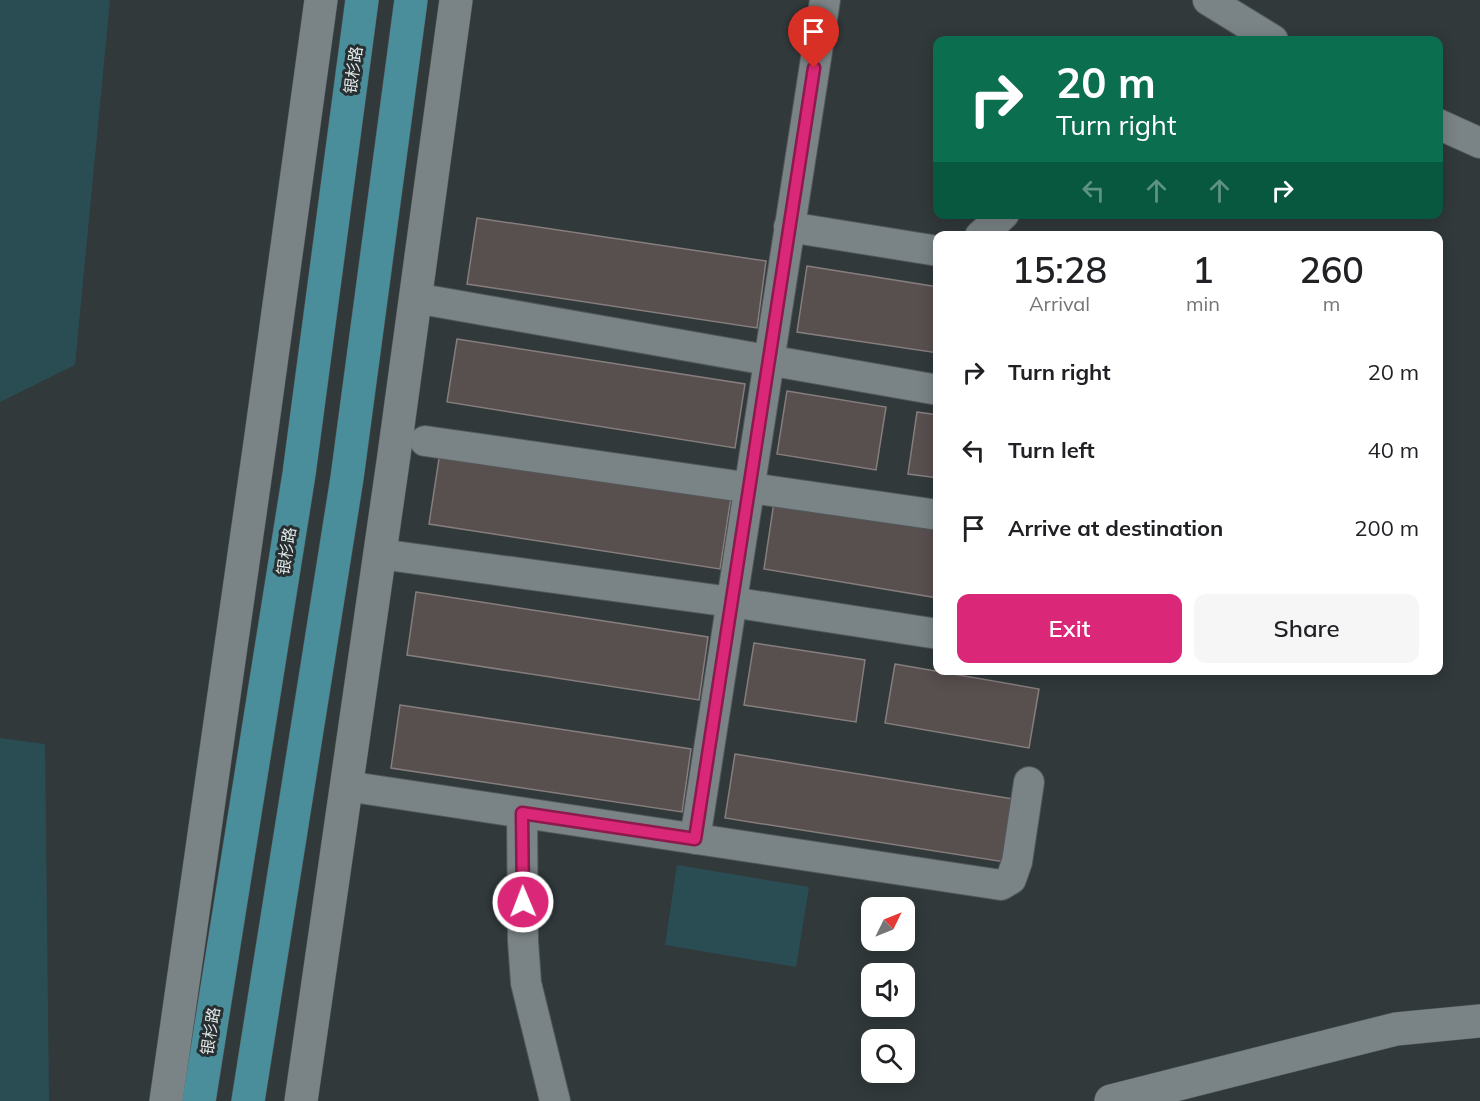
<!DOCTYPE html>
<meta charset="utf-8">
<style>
body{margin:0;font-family:Mulish,"Noto Sans SC",sans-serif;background:#f6f6f6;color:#202124;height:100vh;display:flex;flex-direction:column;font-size:22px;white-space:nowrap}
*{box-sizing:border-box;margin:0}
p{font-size:20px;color:#757577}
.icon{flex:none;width:33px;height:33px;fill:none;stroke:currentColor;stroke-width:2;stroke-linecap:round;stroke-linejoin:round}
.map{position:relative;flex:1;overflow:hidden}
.side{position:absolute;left:933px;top:231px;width:510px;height:444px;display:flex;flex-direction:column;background:#fff;border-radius:12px;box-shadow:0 3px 15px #0003}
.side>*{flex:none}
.hud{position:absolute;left:933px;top:36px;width:510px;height:183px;border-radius:12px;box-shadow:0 3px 15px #0003;background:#0b6e4f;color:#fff;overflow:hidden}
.needle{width:39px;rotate:47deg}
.controls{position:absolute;left:861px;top:897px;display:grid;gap:12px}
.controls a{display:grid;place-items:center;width:54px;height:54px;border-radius:12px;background:#fff;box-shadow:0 3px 15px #0003;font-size:30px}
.pin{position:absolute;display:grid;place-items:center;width:51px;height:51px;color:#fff;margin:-62px -26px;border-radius:50% 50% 50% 0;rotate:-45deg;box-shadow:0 0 6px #0007}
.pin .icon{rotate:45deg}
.me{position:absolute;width:66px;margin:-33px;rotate:359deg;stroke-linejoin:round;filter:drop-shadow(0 0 4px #0008)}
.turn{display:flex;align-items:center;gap:21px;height:126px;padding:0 24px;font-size:27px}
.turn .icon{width:78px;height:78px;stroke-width:2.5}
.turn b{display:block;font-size:42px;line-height:51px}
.lanes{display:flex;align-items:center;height:57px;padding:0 24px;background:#0003;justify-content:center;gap:30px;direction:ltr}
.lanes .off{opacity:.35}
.eta{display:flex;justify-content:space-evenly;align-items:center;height:102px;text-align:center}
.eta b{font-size:36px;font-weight:600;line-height:42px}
.cta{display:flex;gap:12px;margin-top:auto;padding:12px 24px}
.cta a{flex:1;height:69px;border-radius:12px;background:#db2777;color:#fff;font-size:24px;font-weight:600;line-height:69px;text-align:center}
.cta a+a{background:#f6f6f6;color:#202124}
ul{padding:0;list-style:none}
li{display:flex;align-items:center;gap:18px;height:78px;padding:0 24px}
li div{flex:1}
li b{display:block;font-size:22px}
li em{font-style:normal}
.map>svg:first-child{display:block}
</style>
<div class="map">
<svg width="1480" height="1101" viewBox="0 0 1480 1101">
<rect width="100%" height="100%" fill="#31393b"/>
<path fill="#2a4d54" d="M0,0h110l-35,365 -75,37z
M0,738l45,6 4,357h-49z
M677,865l132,22 -13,80 -131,-22z"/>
<path fill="#584f4f" stroke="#867d7d" stroke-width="1.5" d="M477,218l289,43 -9,67 -290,-44z
M807,266l131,21v66l-141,-21z
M457,339l288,45 -10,64 -288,-46z
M787,391l99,16 -10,63 -99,-16z
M917,412l21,3v63l-30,-4z
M440,452l291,45 -11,72 -291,-45z
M774,502l164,26v70l-174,-29z
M416,592l292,45 -9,63 -292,-45z
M754,643l111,17 -9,62 -112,-17z
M895,664l144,25 -10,59 -144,-25z
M400,705l291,44 -9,63 -291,-44z
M735,754l285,46 -9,63 -286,-45z"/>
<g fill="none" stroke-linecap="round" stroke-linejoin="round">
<g stroke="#52585a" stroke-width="32">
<path id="minor" d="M1208,0l65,40
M1438,124l42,19
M789,227l149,24
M980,236l24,-22
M415,298l523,92
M425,441l513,74
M380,554l351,48 207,32
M346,786l655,99 10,-6 6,-17 12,-80
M522,813l1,128 3,42 29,118
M695,839l130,-839"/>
</g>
<g stroke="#52585a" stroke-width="34">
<path id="tertiary" d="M166,1101l95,-665 60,-436
M301,1101l93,-646 62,-455
M1111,1101l285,-72 84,-8"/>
</g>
<g stroke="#52585a" stroke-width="34">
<path id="primary" d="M199,1101l100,-627 63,-474
M248,1101l99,-623 64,-478"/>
</g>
<use href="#minor" stroke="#7a8385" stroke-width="30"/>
<use href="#tertiary" stroke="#7a8385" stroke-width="33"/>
<use href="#primary" stroke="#4a8e9b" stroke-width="33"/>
</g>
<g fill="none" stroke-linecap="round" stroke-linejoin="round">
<g stroke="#8e194d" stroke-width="15">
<path id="route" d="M523,902l-1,-89 173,26 119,-771"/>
</g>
<use href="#route" stroke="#db2777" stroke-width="10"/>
</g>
<g text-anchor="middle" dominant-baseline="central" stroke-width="6" stroke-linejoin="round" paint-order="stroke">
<g font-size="16" fill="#e3e8e9" stroke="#272f31">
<text transform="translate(353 70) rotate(-82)">银杉路</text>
<text transform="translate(286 551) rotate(-81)">银杉路</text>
<text transform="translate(210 1031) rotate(-81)">银杉路</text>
</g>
</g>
</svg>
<div class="controls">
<a><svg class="needle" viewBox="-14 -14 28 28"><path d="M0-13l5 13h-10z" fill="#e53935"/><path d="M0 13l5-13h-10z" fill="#757577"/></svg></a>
<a><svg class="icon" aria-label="sound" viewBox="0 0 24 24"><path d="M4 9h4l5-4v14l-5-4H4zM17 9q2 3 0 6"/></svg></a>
<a><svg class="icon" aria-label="search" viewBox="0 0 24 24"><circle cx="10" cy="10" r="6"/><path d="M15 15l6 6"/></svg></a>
</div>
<div class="pin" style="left:814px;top:68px;background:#d93025"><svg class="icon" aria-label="arrive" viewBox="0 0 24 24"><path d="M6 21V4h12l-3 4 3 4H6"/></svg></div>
<svg class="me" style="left:523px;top:902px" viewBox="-20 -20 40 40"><circle r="17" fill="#db2777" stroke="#fff" stroke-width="3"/><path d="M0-11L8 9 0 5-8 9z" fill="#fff"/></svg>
<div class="hud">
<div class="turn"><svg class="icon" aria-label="right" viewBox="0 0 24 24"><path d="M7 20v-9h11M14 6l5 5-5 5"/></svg><div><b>20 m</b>Turn right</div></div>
<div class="lanes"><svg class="icon off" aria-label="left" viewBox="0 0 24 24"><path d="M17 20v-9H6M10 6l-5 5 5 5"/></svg><svg class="icon off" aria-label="ahead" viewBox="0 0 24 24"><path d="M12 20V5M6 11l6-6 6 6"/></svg><svg class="icon off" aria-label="ahead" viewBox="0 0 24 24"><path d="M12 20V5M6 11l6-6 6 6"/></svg><svg class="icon" aria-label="right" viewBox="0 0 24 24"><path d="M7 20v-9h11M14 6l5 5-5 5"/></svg></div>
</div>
<section class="side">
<div class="eta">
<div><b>15:28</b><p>Arrival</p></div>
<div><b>1</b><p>min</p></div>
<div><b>260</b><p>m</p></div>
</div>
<ul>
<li><svg class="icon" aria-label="right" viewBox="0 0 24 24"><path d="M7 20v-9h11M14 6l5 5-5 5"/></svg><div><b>Turn right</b></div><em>20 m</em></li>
<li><svg class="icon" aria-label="left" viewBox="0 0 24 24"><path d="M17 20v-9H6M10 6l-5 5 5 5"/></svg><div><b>Turn left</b></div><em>40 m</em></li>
<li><svg class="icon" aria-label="arrive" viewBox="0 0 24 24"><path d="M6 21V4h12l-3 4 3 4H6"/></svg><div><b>Arrive at destination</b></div><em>200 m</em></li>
</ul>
<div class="cta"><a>Exit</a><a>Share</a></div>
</section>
</div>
